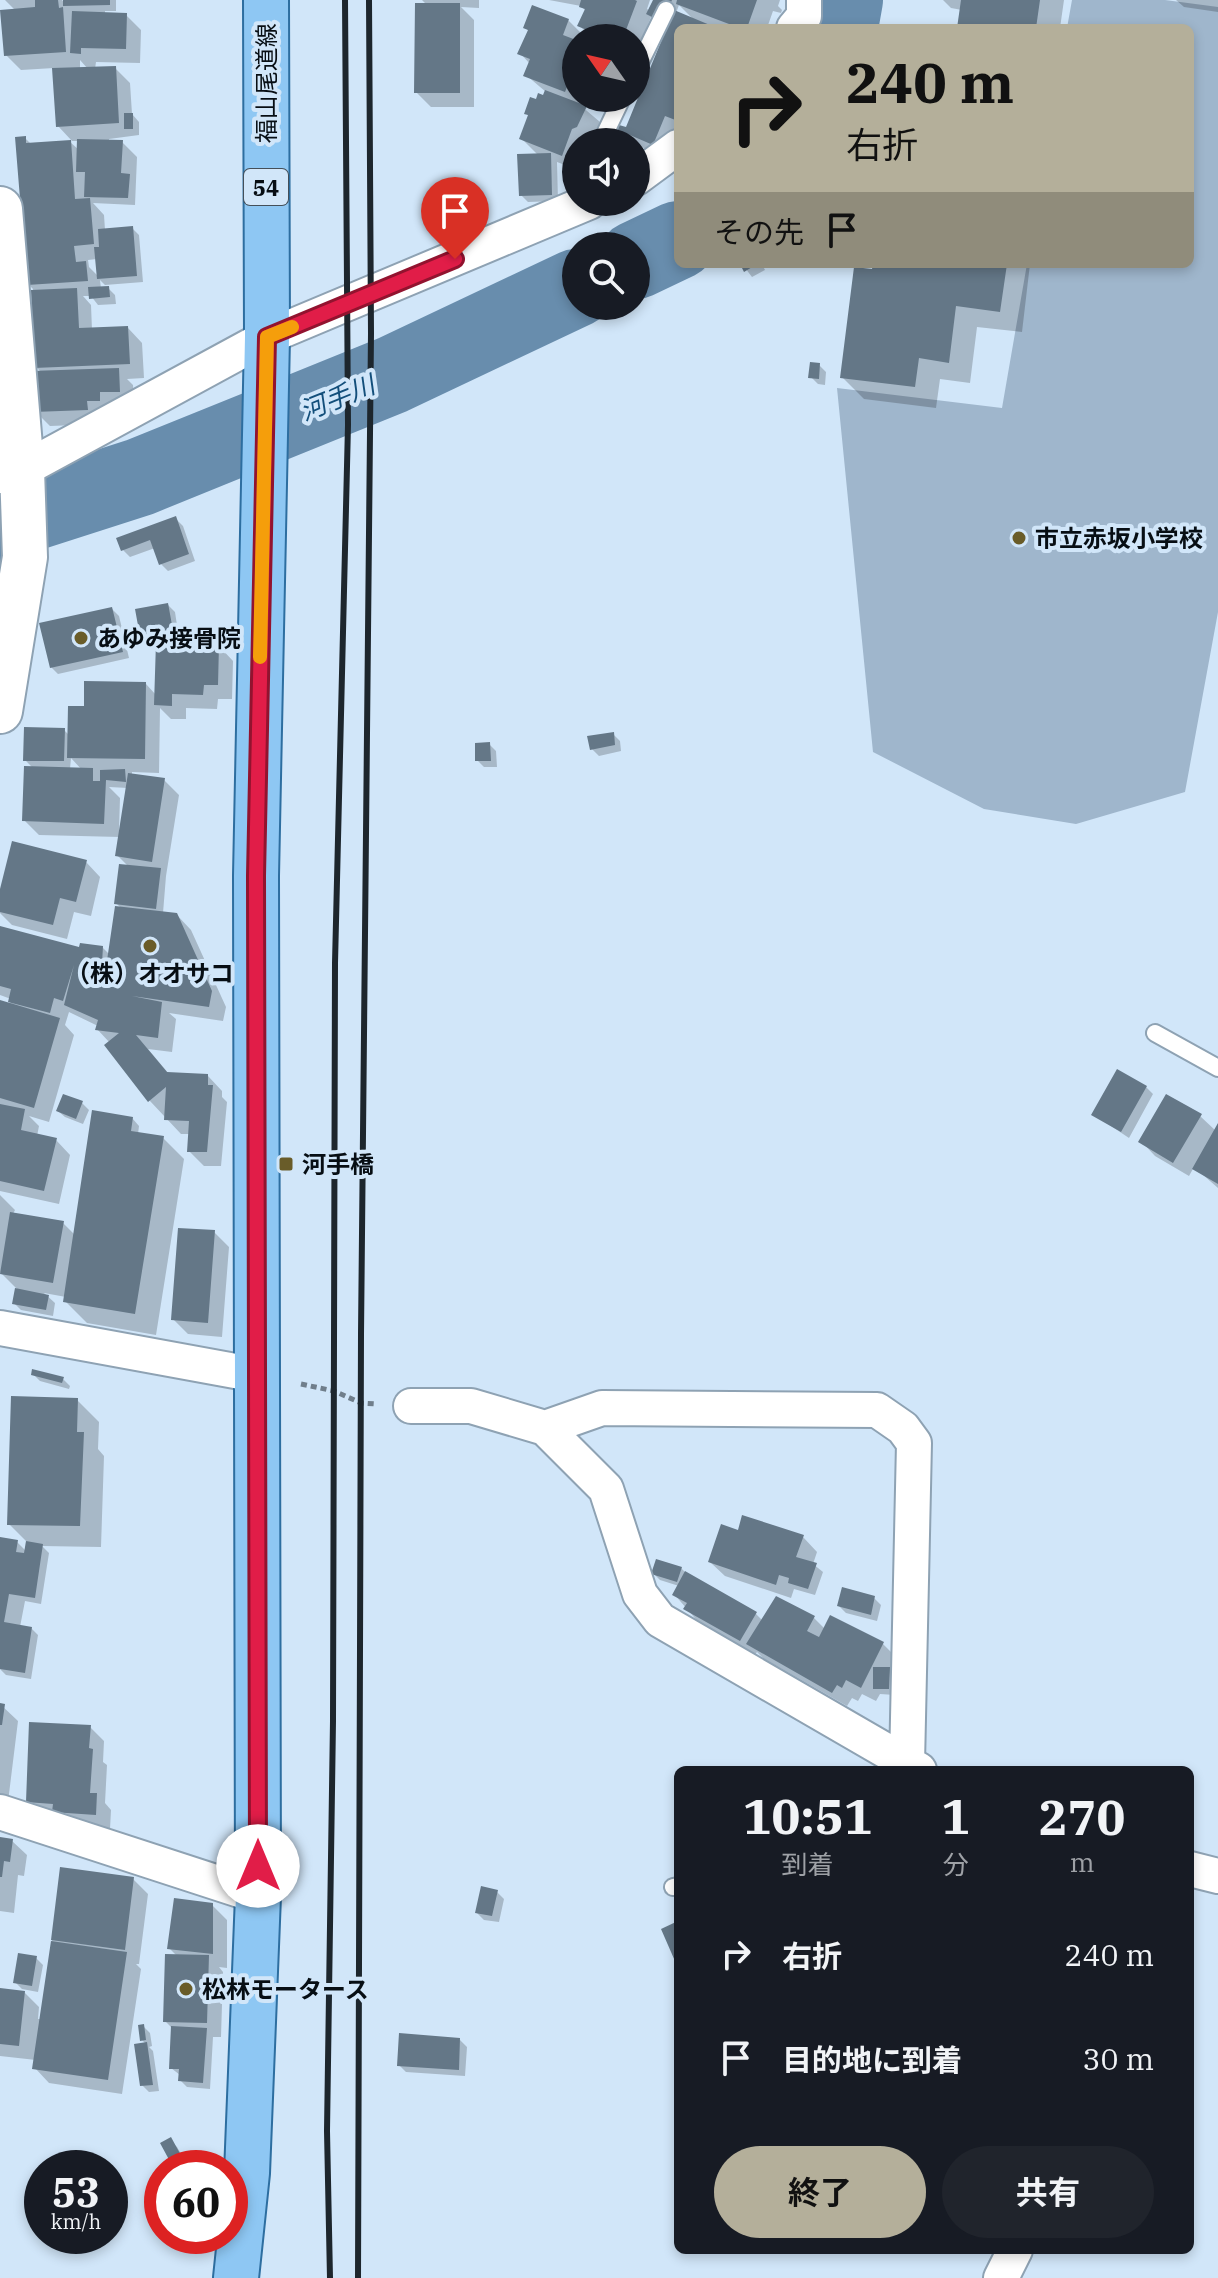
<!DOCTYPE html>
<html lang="ja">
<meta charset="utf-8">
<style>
body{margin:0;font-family:"IBM Plex Serif","Noto Sans JP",serif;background:#20242c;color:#f1f3f6;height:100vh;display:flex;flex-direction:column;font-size:30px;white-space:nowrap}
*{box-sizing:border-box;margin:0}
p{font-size:26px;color:#9ea1a6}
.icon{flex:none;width:44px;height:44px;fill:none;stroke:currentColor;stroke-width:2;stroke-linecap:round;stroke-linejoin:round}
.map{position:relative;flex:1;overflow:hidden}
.drawer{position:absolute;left:674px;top:1766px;width:520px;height:488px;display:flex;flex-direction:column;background:#171b24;border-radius:12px;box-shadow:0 4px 12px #0003}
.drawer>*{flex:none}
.guide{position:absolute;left:674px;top:24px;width:520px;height:244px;border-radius:12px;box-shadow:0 4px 12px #0003;background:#b4af9a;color:#111;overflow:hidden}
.needle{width:52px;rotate:304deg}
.controls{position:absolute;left:562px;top:24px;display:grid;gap:16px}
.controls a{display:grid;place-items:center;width:88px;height:88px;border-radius:50%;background:#171b24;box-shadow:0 4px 12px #0003;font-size:40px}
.speed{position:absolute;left:24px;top:2150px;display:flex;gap:16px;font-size:40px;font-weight:700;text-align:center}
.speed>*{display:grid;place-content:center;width:104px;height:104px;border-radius:50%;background:#171b24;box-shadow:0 4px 12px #0003;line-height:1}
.speed small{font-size:20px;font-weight:400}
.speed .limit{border:12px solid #d22;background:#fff;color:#111}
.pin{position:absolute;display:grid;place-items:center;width:68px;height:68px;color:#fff;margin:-82px -34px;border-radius:50% 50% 50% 0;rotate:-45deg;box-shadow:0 0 8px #0007}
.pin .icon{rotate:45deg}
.me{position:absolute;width:88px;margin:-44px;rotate:0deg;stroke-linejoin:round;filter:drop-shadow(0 0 6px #0008)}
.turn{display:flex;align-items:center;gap:28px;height:168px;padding:0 40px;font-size:36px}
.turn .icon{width:104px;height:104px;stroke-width:2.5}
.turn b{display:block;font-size:56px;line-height:68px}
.then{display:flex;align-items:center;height:76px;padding:0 40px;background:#0003;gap:16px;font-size:30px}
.eta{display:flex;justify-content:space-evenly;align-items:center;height:136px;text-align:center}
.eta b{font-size:48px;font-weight:700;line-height:56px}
.button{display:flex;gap:16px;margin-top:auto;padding:16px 40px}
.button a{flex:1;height:92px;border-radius:48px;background:#b4af9a;color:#111;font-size:32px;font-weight:700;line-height:92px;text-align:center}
.button a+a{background:#20242c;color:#f1f3f6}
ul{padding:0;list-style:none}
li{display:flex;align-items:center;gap:24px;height:104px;padding:0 40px}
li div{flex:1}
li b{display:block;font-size:30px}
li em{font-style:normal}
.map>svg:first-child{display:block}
</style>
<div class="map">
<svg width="1218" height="2278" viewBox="0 0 1218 2278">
<rect width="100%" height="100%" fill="#d1e6f9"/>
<path fill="#9fb6cc" d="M1072,0h93l53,7v605l-33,180 -109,32 -92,-15 -111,-57 -36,-364 165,20 25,-144h163v-236h-123z"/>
<path fill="#0003" fill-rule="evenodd" d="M5,0h57l3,4v-4h51v11h-11v4h21l15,15 -1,33 -44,-1 -1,7 20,-1 15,15 2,31 7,8v13l-30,4v3h13l15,15 -2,48 -42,-2 11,12 1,15 27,-2 7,7 4,47 -38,3 -5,-5 1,9 7,-1 7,7 1,9 -18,1 -7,-9h-8l8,9 1,25 36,-2 14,15 2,35 -17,1 6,6 1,21 -32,18 -52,2 -15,-15 6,-39 -5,-5 -3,-78 -4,-4 -4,-147 7,7 38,-3 9,8v-9h-7l-14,-15 -4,-58 -33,2 -15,-15 10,-44zM80,60l8,9h-8zM97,259l1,17 -9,-9 -1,-7z
M422,0h57v8l-18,-1 13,13v87h-43l-15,-15 11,-87z
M549,0h101l-3,9 3,2 5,-11h125l-2,6 4,4 -1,3 -8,-2 -6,17h-89v107l-10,23 -29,-12 -3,11v-15h-19l4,-14 5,3 43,-104 -18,-10 -11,27 -4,-2v-4h-44l-12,-12 6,-15 -5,-5zM679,5l16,16 -19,-8z
M943,0h121l-4,28h-101l3,-18 -11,-2z
M1176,0h42v12l-34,-5z
M568,20l15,15 -2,3h-5v60h7l-3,7 20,17 -8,19 -16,1v27l-19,-7 1,39 -30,1 -7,-7 17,-40 -16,-16 8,-22 -3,-3 17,-16 2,-6 -20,-17 4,-11 -10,-11 9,-22 -3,-3z
M742,264h20l3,6 -13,7z
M875,264h155l-8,68 -45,-5 -7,56 -30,-4 -4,29 -72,-9 -22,-22z
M819,365l7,7 -1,13 -7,-1 -7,-7z
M176,519l7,7 12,35 -27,10 -7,-7 -6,-16 -25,9 -7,-7z
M168,605l7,7 5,33 39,1 14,15 -1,38h-14l-1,10 -31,-1v11h-15l-11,-11 -1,65 -27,-1v3l32,5 15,15 -13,81 -3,37 13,1 15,16 35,77 -3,14 -54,-8 7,6 -4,33 -24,-3 21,25 39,2 14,15v6l5,5 -6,64h-17l-15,-15 1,-17h-9l-31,-33 -43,-55 3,-3 -13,-14 1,-3 -29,-14 -4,13 9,10 -25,87 -20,-6 10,10 -2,10 19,4 14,15 -11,49 -59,-13v-188l10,2 1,-6 -11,-4v-62l80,17 22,-3 8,8 12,-46 -6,-6 13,-36 -12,-12 3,-18 -81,-2 -15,-15 9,-52 -8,-8 39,-30 5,5 17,-27 60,-24 10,11 2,-49 -8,2 -7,-7zM71,758l11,12 -12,-1zM109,787l19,1 -7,42h-2l1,-32z
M112,609l7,7 10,42 -71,16 -7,-7z
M613,734l7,7 1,10 -22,5 -7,-7z
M489,744l7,7 1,16h-13l-7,-7z
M86,862l14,15 -9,39 -17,-4 -7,27 -55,-14 -12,-12v-15z
M1118,1071l28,16 7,7 -24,44 -36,-24z
M82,1103l7,7 -6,14 -18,-7 -7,-6z
M1200,1116l16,15 2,-4v61l-24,-21 -5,9 -34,-20 -14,-15z
M132,1118l7,8 -1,8 25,4 21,21 -28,176 -69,-12 -21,-21v-5l-22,-4 11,10 -2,13 -32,-6 -7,-7 3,-14 -17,-17v-77l15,15 -2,4 50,9 13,13z
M214,1232l15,15 -7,90 -34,-3 -15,-15z
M33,1374l30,5 7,7 -1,3 -29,-8z
M77,1400l22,22 -1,27 6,7 -3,91 -59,-1 7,7 -8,51 -16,-3 -5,26 11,1 7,7 -7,44 -25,-4 -6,-6v-130l17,3 10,10 1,-9 -19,-19z
M739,1532l64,5 14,15 -4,12 10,8 -8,23 -21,-6 -3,9 -66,-22 -15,-14z
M681,1568l7,7 68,39 7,7 51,-3 11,11 58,15 15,15 -7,13 5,4 -1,19 -15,-1 -4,7 -14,-7 -4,7 -6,-3 -5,8 -84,-48 -6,-6 -2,3 -55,-31 -26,-30 5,-8 -19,-6 -7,-7z
M874,1598l7,7 -4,16 -31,-8 -7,-7z
M0,1704l18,17 -10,81 -8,-1z
M90,1727l14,14 -1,21 4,3 -2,38 6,7 -1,19 -41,-3 -26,-10 -15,-15z
M0,1839l12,2 15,14 -3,21 -6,-1 -4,38 -14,-2z
M62,1869l71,10 15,15 -9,70h-3l5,5 -19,125 -73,-11 -14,-15 1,-8 -36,-4v-66l24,2 15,15 -1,12h3z
M497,1892l7,7 -5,23 -15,-2 -7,-7z
M212,1905l15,15v48l-8,-1 4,5 -2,65h-8l-3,52 -23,-2 -7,-7v-5l-9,-7 2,-39 -8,-8 12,-65 -8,-8z
M36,1958l7,7 -5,27 -16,-3 -7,-7z
M143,2026l7,7 2,13 -3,1 4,4 6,40 -10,1 -7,-7 4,-41 -4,-4z
M460,2040l7,7 -2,29 -59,-4 -7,-7z
M170,2140l7,7 12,21 -14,-2z"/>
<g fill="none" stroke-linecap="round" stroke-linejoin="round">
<path stroke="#688dad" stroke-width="78" d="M839,28l5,-28
M636,260l42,-20
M0,522l140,-45 252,-102 184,-87"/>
</g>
<path fill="#647787" d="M35,0h23l1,8 4,-1 3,45 -62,4 -4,-46 35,-3z
M63,0h47v5l-47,1z
M581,0h54l2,1 -11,29 -7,-2 -5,10h-7l-30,-12 8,-17 -6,-2z
M653,0h19l-10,22 -16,-8z
M677,0h80l-10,28h-18v-4l-53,-20z
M961,0h79l-4,28h-79z
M415,3h45v90h-46z
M532,5l37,14 -6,16 13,5 -2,14 2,1v9l-11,28 -42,-16 7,-17 -13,-5 11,-24 -5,-2z
M674,10l43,18h-39v93l-13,-5 -12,29 -30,-13 -1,3 11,3 -1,4h-17l4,-17 7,2z
M72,11l55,2 -1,36 -45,-1v6l-11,-1z
M116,66l3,57 -63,4 -4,-59z
M545,90l42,16 -10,21 -5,2 -10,27 -43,-17 9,-24 -4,-1 6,-17 6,2 2,-6 5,2z
M124,113h9v16h-9z
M26,136v7l45,-3 4,59 15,-1 4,46 -20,2 2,16 10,-1 2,20 -61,4 -12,-148z
M77,139l46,1 -2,33 9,1 -2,24 -44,-1 1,-25h-9z
M551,153l1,42 -33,1 -2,-42z
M133,226l4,50 -40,3 -3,-32h5l-1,-18z
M740,264h17l-13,8z
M873,264h134l-7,48 -44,-6 -7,57 -30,-5 -4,29 -75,-9 14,-111 18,2z
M109,286l1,11 -21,2 -1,-12z
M77,288l2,40 49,-2 2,38 -96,4 -3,-78z
M810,362l10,1 -1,16 -11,-1z
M119,368l1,24h-20v9h-13l1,9 -55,2 -2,-41z
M176,516l13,38 -30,11 -9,-25 -29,11 -5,-13z
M168,603l6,33 -33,6 -6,-33z
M112,607l11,45 -73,16 -11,-45z
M156,642l63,2 -1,41h-14l-1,10 -31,-1v12l-18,-1z
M84,681l62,1 -1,77 -78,-1 1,-52h16z
M24,727l41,1 -1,33h-41z
M614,732l1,13 -25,5 -3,-14z
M490,742l1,19h-16v-18z
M24,766l69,2v13h7v-11l25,-1 1,13 -20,-2 -2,44 -82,-3z
M128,773l37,5 -13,84 -37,-6z
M12,841l75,19 -11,42 -16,-4 -7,27 -53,-13v-23z
M119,864l42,4 -5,41 -42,-5z
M115,906l62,7 35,78 -3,16 -77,-11 30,6 -4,36 -22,-3 31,37 41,2v11h5l-6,67h-20l2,-31 -25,-1 2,-33 -18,15 -44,-57 15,-12 -24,-3 3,-10 -34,-15 10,-40 -11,36 -9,-3 -4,15 -42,-11 3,-13 -11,-3v-60l79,21 1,-4 23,3 -2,35h3z
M0,1000l60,18 -26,90 -34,-10z
M1117,1069l30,17 -26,46 -30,-17z
M63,1094l20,7 -7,18 -20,-8z
M1166,1094l36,20 -29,49 -35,-21z
M0,1104l25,5 -4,21 36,8 -13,53 -44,-10z
M92,1110l41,7 -2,14 33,5 -29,178 -72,-12z
M1218,1123v61l-26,-15z
M10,1212l54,9 -11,62 -53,-9z
M178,1228l37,2 -7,93 -37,-3z
M15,1288l34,7 -3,15 -34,-6z
M32,1369l32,8 -2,6 -31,-8z
M11,1396l67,2 -1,34h7l-4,94 -73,-1z
M742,1515l62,20 -8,22 21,6 -9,26 -20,-6 1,-5 -10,-3 -3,10 -68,-23 13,-38 17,6z
M0,1537l18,3 -2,12 8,1 2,-12 17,3 -8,54 -26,-4 -5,28 28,5 -7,46 -25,-4z
M656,1559l26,8 -5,15 -26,-8z
M685,1571l72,41 -17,29 -57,-32 4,-6 -15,-8z
M842,1587l33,9 -4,19 -34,-9z
M776,1596l39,20 -8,15 12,6 11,-22 54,27 -23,46 -15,-8 -4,8 -5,-3 -5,8 -86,-49z
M873,1667h17l-1,22h-16z
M0,1703l5,1 -3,21h-2z
M29,1722l62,3 -2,23 4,1 -3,44h7l-1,22 -44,-3 1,-8 -27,-2z
M0,1837l13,2 -3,23 -6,-1 -2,16h-2z
M60,1867l74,10 -9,73 -74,-10z
M481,1886l17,4 -6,26 -17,-3z
M174,1898l39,5v51l-46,-5z
M678,1921v47l-17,-39z
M51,1941l76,11 -19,128 -76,-11z
M18,1953l19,3 -5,30 -19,-3z
M165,1954l44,1 -2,68 -44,-1z
M0,1988l25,3 -6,55 -19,-2z
M144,2024l2,16 -6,1 -2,-16z
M171,2026l36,2 -4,55 -25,-2 1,-12h-10z
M399,2033l61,5 -1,32 -62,-4z
M147,2042l6,43 -13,1 -6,-42z
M171,2137l13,24 -11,6 -13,-24z"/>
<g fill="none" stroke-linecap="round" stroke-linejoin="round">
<g stroke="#8ea2b3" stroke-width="20">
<path id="service" d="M636,71l30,-61
M601,142l21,-44
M1155,1033l63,35
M673,1887l5,-1"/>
</g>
<g stroke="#8ea2b3" stroke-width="38">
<path id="minor" d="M794,28l10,-12v-16
M636,178l42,-31
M0,476l22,-6 245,-133 322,-135
M0,1328l257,47
M411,1406h60l74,22 61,61 34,105 20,26 259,150
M545,1428l57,-20 275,2 26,18 11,15 -7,321
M0,1812l258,84
M1190,1869l28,7
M1001,2278l14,-28"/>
</g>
<g stroke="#8ea2b3" stroke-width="48">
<path id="secondary" d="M0,209l22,261 3,87 -25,154"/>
</g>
<g stroke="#2d6ea0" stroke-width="48">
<path id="primary" d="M236,2278l11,-105 11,-277 -2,-1020 11,-539 -1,-337"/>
</g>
<path stroke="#707e8b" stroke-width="5" stroke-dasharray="6 4" stroke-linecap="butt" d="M301,1384l33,7 27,12 15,1"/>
<use href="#service" stroke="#fff" stroke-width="16"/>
<use href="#minor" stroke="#fff" stroke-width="34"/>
<use href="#secondary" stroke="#fff" stroke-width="44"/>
<use href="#primary" stroke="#8ec7f3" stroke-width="44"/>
<path stroke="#1d262d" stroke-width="6" d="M330,2278l-3,-147 6,-410 2,-758 13,-538 -3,-425
M358,2278l3,-944 10,-1001 -2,-333"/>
</g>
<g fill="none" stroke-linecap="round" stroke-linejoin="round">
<g stroke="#92132f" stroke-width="20">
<path id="route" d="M258,1866l-2,-990 11,-539 188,-78"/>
</g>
<use href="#route" stroke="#e11d48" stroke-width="14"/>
<path stroke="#f59e0b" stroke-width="14" d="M260,657l7,-320 25,-10"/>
</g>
<g fill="#695c29" stroke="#d1e6f9" stroke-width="3">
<circle cx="1019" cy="538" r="8"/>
<circle cx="81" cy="638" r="8"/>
<circle cx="150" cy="946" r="8"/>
<rect x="278" y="1156" width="16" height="16" rx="4"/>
<circle cx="186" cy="1989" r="8"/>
</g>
<g text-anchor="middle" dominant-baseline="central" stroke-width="8" stroke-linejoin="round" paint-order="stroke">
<rect fill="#d1e6f9" stroke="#444f59" stroke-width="2" x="244" y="169" width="44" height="36" rx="6"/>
<g font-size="22" font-weight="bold" fill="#070e14">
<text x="266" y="187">54</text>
</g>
<g font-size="24" fill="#070e14" stroke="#d1e6f9">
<text transform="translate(266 83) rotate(-90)">福山尾道線</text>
</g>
<g font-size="24" font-weight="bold" fill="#070e14" stroke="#d1e6f9" text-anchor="start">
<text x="1035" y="538">市立赤坂小学校</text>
<text x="97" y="638">あゆみ接骨院</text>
<text x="150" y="973" text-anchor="middle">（株）オオサコ</text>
<text x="302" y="1164">河手橋</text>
<text x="202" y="1989">松林モータース</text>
</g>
<g font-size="26" font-style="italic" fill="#134f7b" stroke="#d1e6f9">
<text transform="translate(337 397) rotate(-22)">河手川</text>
</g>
</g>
</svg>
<div class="controls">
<a><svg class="needle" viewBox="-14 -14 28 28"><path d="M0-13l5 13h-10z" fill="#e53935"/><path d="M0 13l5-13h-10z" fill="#9ea1a6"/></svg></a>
<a><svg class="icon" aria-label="sound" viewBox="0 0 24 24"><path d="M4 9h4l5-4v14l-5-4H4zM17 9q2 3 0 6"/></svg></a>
<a><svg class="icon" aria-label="search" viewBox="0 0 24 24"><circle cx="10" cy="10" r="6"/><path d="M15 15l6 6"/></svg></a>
</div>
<div class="speed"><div>53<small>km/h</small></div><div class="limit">60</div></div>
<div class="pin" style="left:455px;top:259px;background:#d93025"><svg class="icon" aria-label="arrive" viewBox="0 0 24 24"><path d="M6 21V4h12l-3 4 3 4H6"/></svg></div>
<svg class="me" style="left:258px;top:1866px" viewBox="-20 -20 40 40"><circle r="19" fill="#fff"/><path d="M0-13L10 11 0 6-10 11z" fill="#e11d48"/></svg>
<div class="guide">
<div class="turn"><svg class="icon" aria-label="right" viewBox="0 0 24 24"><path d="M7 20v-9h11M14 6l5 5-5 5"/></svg><div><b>240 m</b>右折</div></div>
<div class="then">その先<svg class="icon" aria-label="arrive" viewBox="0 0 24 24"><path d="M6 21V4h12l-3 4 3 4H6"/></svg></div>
</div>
<section class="drawer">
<div class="eta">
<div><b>10:51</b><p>到着</p></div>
<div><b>1</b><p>分</p></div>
<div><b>270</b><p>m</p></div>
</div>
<ul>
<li><svg class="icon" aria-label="right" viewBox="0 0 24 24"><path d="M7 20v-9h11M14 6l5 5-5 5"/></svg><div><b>右折</b></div><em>240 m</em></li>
<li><svg class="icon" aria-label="arrive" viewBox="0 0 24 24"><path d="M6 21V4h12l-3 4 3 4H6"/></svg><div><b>目的地に到着</b></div><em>30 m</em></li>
</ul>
<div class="button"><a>終了</a><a>共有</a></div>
</section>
</div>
